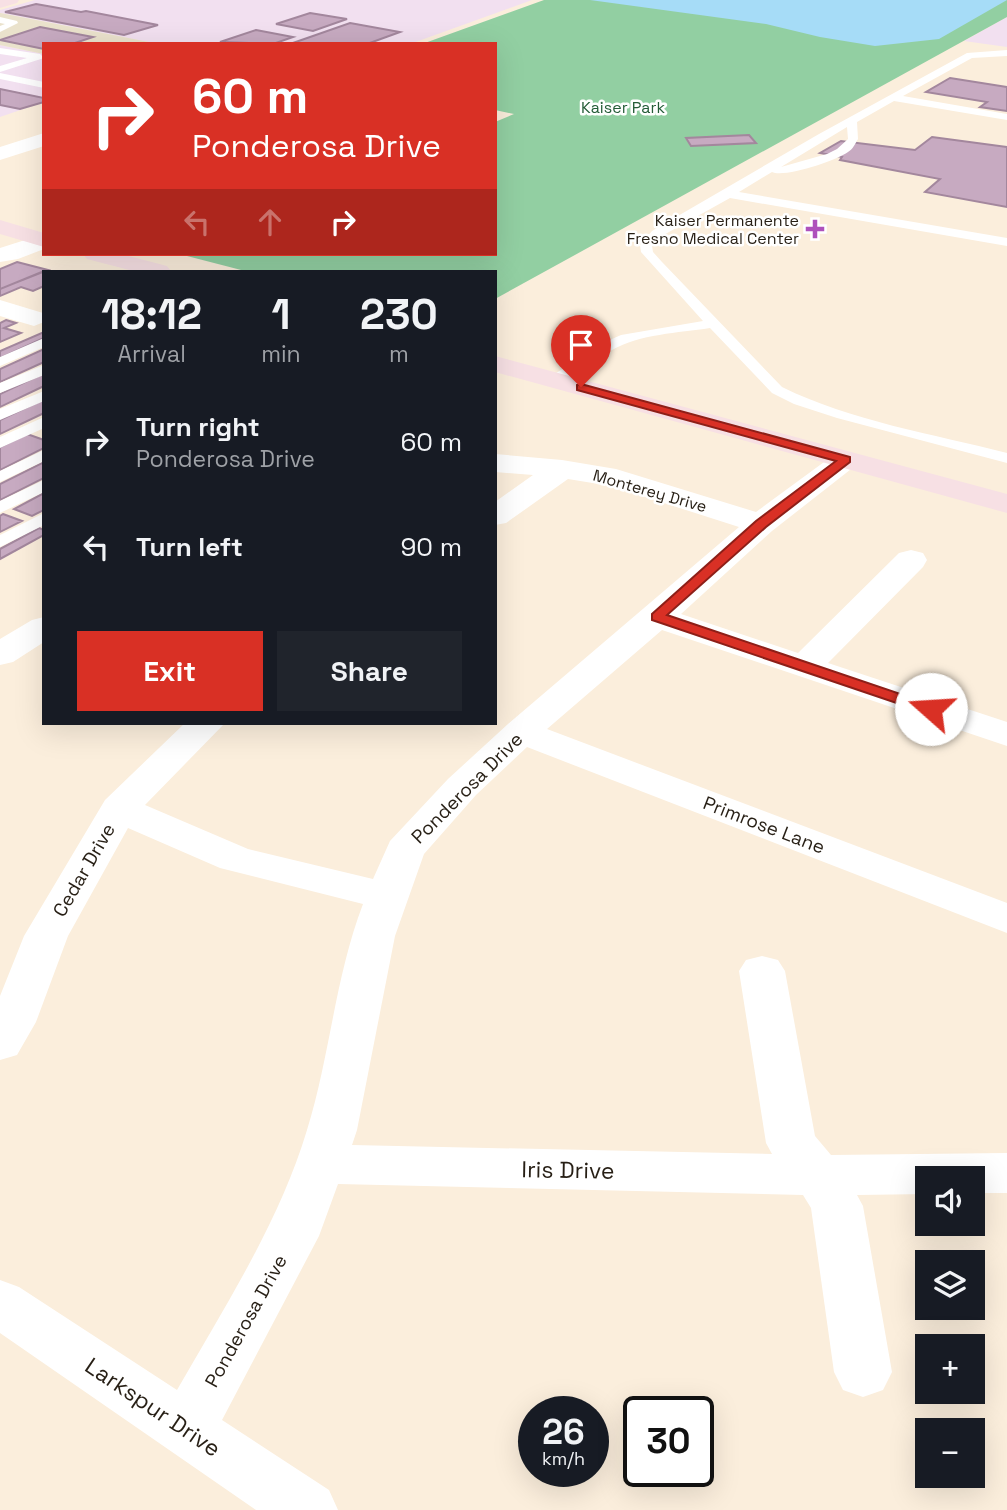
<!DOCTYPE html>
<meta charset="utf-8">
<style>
body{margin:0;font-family:"Space Grotesk",sans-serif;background:#20242c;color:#f1f3f6;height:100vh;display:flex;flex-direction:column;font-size:26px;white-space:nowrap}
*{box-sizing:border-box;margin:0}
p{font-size:23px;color:#9ea1a6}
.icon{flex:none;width:38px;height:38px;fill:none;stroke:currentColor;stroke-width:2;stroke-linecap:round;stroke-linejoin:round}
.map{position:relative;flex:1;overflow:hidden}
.side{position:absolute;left:42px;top:270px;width:455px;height:455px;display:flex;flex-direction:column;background:#171b24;border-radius:0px;box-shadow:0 7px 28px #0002}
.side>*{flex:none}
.guide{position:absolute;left:42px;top:42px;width:455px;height:214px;border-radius:0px;box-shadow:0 7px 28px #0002;background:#d93025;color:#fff;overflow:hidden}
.buttons{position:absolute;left:915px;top:1166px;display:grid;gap:14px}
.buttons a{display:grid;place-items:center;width:70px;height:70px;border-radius:0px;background:#171b24;box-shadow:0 7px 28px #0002;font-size:35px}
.speed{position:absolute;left:518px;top:1396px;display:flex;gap:14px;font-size:35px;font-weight:700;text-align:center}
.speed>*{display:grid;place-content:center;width:91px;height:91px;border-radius:50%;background:#171b24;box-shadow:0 7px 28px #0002;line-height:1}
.speed small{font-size:18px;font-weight:400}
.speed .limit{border:4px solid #111;border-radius:10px;background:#fff;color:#111}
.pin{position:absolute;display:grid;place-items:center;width:60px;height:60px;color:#fff;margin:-72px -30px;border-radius:50% 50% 50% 0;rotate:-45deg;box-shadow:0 0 7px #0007}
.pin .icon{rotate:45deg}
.me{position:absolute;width:77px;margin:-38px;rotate:289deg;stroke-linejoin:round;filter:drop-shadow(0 0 5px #0008)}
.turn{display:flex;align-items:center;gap:24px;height:147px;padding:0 35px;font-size:32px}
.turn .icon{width:91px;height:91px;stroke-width:2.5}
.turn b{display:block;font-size:49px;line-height:60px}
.lanes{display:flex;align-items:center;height:66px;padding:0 35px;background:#0003;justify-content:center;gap:35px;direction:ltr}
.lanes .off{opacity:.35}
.eta{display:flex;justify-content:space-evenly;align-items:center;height:119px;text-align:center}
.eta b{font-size:42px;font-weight:700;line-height:49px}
.cta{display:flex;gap:14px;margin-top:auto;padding:14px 35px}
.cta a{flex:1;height:80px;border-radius:0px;background:#d93025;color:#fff;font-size:28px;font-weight:700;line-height:80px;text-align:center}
.cta a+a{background:#20242c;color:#f1f3f6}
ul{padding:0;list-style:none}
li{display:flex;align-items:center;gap:21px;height:105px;padding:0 35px}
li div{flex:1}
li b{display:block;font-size:26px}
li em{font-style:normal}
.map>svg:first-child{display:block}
</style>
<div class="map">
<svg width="1007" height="1510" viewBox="0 0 1007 1510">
<rect width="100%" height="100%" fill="#fbeedc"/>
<path fill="#f2e0f0" d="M35,0h497l-122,44h-251l-159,-31v-3z
M1007,17v30l-43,-6z
M0,45l44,9v48l-44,15z"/>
<path fill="#eae2cc" d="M0,13l159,31h-115v10l-44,-9z"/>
<path fill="#92cfa2" d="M544,0h463v17l-512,282v-28h-250l-58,-15 5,-2h303v-132l19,-8 -19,-4v-66h-73z"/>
<path fill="#a6dcf7" d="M590,0h417l-68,39 -64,7 -55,-9 -54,-13z"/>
<path fill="#c7aac1" stroke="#a3879d" stroke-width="2" d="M36,4l45,8 5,-1 72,14 -34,10 -119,-23z
M310,13l37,6 -34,12 -37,-7z
M350,23l50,9 -33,12h-77z
M40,27l53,10 -21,7h-28v5l-44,-9z
M256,30l37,7 -20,7 -53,-2z
M950,78l57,9v24l-27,-4 7,-5 -61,-10z
M0,89l44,9v4l-24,7 -20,-4z
M749,135l7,8 -65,3 -5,-8z
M932,137l75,10v60l-82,-15 15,-13 -100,-19 2,-3 -22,-4 21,-12 74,9z
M17,262l31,8 -48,19v-20z
M44,271v15l-11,5 -12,-4 -21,9v-7z
M6,320l10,3 -12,5 17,5 -21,9v-19z
M44,332v6l-44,20v-7z
M44,349v13l-44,20v-13z
M44,373v13l-44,21v-13z
M44,399v14l-44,21v-14z
M27,434l17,6v8l-44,22v-23z
M44,462v16l-44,22v-16z
M44,493v17l-12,6 -18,-7z
M3,514l19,7 -22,11v-16z
M39,528l5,2v5l-44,24v-10z"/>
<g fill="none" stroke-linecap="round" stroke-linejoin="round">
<path fill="#fff" fill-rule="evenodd" d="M0,17l17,4 1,2 -18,9v-6l5,-2 -5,-1z
M0,48l40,6 4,4 -44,14v-6l27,-8 -27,-4z
M1007,50v6l-35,2 -69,38 104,18v6l-113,-19 -37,21 1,17c-3,5 -5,10 -10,13 -12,9 -64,26 -76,20l-33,20 268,46v8l-277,-48 -70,39 -8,9 1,6 9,10 120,125c69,34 151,47 225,66v10l-170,-45 -43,-14 -22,-11 -62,-65c-32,5 -70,6 -98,22 -15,8 -47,37 -62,33l-2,-3 2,-3 53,-34 18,-8 82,-14 -62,-69 -1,-7 12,-14 167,-97 148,-81zM847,127l1,12 -11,10 -10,5 -46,13z
M0,73l44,9v6l-44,-9z
M44,338v9l-44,19v-9z
M44,365v10l-44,18v-10z
M44,391v10l-44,19v-11z
M44,417v11l-44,20v-11z
M44,450v11l-44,21v-11z
M44,480v12l-44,21v-12z
M44,513v12l-44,22v-12z"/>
<path fill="#fff" fill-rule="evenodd" d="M44,133v13l-44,14v-13z
M44,234v15l-26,10 -18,3v-14z
M0,300l43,13 1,9 -10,4 -34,-10z
M845,451l10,3 5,6 -5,6 -83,65 -91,83 117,39 101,-100 12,-3 12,3 4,7 -4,7 -95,96 179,59v24l-345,-116 -115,99 460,174v30l-480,-186 -51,48 -52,59 -29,82 -38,194 -5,15 420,9 -6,-11 -27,-172 7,-11 16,-4 16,4 7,11 30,165 16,19 176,-2v40h-34v-15h-45v16l-71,1 6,11 29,166 -9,18 -20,7 -20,-7 -9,-18 -23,-164 -8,-13 -465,-11 -19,52 -97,184 107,70 9,20h-82l-256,-177v-53l19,7 158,103c48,-84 102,-167 130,-260 23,-74 28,-153 56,-226l-143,-36 -92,-40 -60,108 -32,86 -19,33 -17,5v-64l24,-60 81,-136 80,-77h40l-80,82 103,44 125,30 17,-38 58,-62 60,-55 231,-197 -128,-41 -43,-7 -62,44 -11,2v-23l38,-27 -38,-3v-18l67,6 54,9 140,43 79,-58z
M44,617v25l-31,20 -13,3v-26l32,-19z"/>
<path fill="#f7e0e4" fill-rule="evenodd" d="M0,0h19l-2,3 -17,5z
M0,220l44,13v14l-44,-13z
M83,254h38l46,12 4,5h-38l-46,-12z
M495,356l512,138v19l-512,-141z"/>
</g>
<path fill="#d93025" stroke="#8d1f18" stroke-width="2" d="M581,384l269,73v5l-84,65 -99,88 269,91 3,3 -3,4h-10l-274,-93v-6l104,-93 80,-60 -259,-71v-5z"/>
<path fill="#ae51bc" stroke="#fff" stroke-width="2.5" d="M811.5 218.5h7v7h7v7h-7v7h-7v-7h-7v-7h7z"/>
<g text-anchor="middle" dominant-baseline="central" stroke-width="5" stroke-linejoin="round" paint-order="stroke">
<g font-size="16" fill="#245c37" stroke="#fff">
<text x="623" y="107">Kaiser Park</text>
</g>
<g font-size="16" fill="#271f15" stroke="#fff" text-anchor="end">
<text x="799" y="220">Kaiser Permanente<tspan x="799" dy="18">Fresno Medical Center</tspan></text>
</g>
<g font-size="16" fill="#271f15" stroke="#fff">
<text transform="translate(650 491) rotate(16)">Monterey Drive</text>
</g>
<g font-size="19" fill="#271f15" stroke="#fff">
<text transform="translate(467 788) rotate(-45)">Ponderosa Drive</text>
<text transform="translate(764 825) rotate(21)">Primrose Lane</text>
<text transform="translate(84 870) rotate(-60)">Cedar Drive</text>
<text transform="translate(246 1321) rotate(-61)">Ponderosa Drive</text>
</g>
<g font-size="23" fill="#271f15" stroke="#fff">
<text transform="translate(568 1170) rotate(1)">Iris Drive</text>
<text transform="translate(153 1407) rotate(34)">Larkspur Drive</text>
</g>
</g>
</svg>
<div class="buttons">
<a><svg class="icon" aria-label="sound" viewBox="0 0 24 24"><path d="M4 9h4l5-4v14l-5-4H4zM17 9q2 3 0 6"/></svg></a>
<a><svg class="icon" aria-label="layers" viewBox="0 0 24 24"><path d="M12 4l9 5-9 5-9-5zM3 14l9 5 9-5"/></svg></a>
<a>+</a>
<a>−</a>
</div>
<div class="speed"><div>26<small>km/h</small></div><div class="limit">30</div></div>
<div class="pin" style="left:581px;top:387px;background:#d93025"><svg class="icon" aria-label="arrive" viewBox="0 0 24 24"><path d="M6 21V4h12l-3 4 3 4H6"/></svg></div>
<svg class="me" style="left:931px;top:709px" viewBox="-20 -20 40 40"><circle r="19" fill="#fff"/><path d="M0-13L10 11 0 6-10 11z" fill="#d93025"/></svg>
<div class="guide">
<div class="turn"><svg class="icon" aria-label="right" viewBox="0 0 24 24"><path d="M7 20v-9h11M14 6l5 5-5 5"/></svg><div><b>60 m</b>Ponderosa Drive</div></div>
<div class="lanes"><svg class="icon off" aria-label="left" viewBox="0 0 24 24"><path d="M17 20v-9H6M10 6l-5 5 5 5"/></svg><svg class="icon off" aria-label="ahead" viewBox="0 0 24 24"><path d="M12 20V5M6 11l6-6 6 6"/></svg><svg class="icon" aria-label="right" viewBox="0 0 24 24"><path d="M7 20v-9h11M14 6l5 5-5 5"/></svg></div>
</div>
<section class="side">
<div class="eta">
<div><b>18:12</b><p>Arrival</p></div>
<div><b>1</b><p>min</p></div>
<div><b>230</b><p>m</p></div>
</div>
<ul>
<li><svg class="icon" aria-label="right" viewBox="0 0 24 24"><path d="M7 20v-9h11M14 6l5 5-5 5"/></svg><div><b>Turn right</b><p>Ponderosa Drive</p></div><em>60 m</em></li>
<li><svg class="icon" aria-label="left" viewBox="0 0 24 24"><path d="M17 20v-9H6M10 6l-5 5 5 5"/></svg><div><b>Turn left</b></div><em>90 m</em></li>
</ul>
<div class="cta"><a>Exit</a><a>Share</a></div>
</section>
</div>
